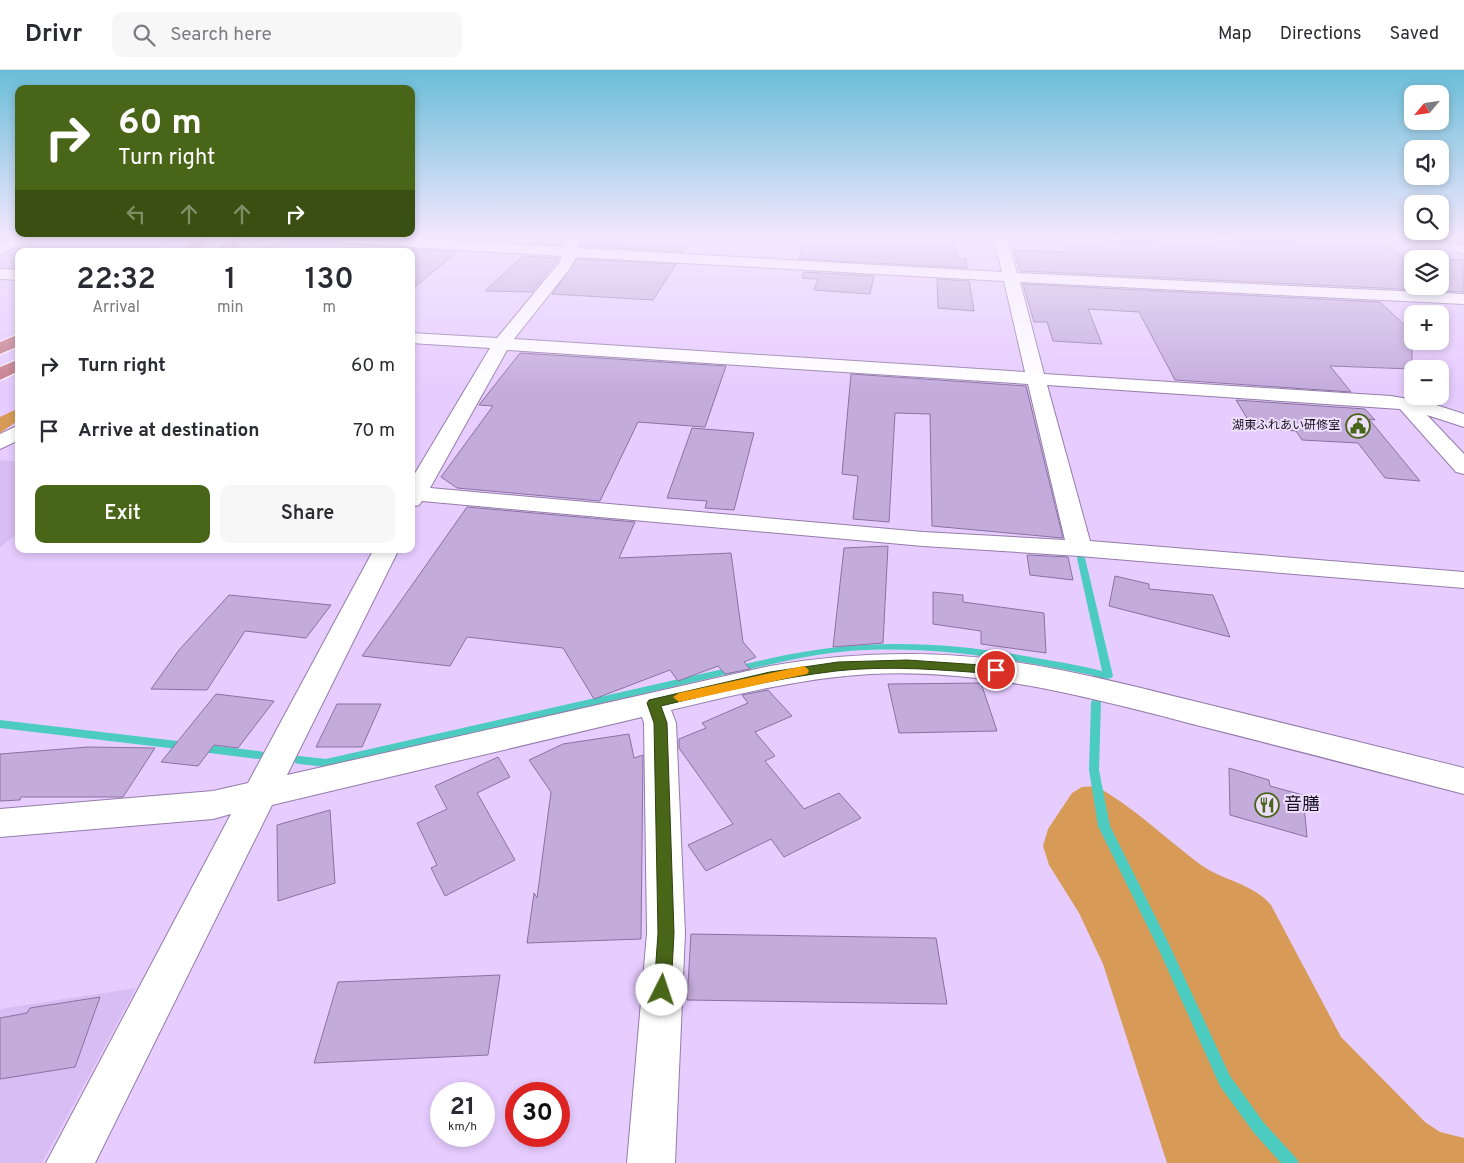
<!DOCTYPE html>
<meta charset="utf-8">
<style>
body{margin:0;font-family:Overpass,"Noto Sans JP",sans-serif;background:#f7f7f7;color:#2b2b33;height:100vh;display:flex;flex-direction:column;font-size:19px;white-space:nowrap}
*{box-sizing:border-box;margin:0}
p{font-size:16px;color:#7c7c81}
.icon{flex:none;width:28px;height:28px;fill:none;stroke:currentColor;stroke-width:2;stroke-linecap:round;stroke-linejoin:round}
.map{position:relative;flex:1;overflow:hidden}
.details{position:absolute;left:15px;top:178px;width:400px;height:305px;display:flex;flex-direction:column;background:#fff;border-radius:10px;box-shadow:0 2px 8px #0003}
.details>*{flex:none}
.hud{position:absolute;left:15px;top:15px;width:400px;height:152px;border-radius:10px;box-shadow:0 2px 8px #0003;background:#496518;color:#fff;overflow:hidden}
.needle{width:32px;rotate:241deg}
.controls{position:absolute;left:1404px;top:15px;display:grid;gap:10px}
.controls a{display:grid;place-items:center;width:45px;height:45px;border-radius:10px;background:#fff;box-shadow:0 2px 8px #0003;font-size:25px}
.speed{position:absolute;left:430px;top:1012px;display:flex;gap:10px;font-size:25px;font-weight:700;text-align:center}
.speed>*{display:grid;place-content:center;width:65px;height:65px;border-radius:50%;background:#fff;box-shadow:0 2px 8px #0003;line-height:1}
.speed small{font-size:12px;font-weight:400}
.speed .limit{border:8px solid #d22;background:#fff;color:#111}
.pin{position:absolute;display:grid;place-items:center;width:42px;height:42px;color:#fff;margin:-21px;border:2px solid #fff;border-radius:50%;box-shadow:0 1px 5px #0007}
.me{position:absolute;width:55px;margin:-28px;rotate:4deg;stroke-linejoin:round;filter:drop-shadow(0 0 4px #0008)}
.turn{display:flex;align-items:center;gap:18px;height:105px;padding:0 20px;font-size:22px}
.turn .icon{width:65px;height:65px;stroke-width:2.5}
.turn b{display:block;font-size:35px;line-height:42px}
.lanes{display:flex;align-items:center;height:48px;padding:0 20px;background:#0003;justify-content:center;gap:25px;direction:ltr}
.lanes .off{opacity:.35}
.eta{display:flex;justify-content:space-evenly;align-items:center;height:85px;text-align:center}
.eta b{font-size:30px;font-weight:600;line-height:35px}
.primary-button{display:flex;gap:10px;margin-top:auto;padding:10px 20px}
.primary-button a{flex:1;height:58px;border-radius:10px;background:#496518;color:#fff;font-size:20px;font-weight:600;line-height:58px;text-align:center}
.primary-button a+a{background:#f7f7f7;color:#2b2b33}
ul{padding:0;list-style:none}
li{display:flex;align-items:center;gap:15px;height:65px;padding:0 20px}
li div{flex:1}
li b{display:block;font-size:19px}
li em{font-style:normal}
header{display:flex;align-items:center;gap:30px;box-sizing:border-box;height:70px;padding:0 25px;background:#fff;border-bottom:1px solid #e1e1e2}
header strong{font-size:24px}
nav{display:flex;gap:28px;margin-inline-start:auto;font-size:18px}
.search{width:350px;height:45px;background:#f7f7f7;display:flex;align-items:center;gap:12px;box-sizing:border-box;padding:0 18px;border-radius:10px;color:#7c7c81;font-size:19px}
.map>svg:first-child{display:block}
</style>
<header>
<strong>Drivr</strong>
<div class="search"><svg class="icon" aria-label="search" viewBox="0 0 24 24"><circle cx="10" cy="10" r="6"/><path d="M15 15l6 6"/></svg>Search here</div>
<nav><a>Map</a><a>Directions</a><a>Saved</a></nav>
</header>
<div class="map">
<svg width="1464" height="1093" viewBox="0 0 1464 1093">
<rect width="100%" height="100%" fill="#e6ccff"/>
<path fill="#d8bcf4" d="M34,169h155l-40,12h-130v21l-19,-1v-17z
M0,390l19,2v71l-19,14z
M136,918l-94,175h-42v-154z"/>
<path fill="#d79b57" d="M19,338v12l-19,13v-16z
M1096,716c39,22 70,53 105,79 23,16 51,18 70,40l70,132 84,85 15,10 24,6v25h-297l-64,-199 -24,-51 -30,-48 -6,-19 5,-17 24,-36 10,-6z"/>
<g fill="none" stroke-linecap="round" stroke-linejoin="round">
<path fill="#4ccbc1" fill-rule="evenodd" d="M1078,486h3l4,2 28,118 -2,2c-5,2 -9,-1 -14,0l-5,-3c-74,-15 -149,-28 -226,-25 -32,1 -63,7 -94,14l-446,103 -27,-3 -4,-1 -1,-3 1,-3 4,-1 27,3 446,-101c87,-19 161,-17 247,-3 28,5 56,9 83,16l-25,-113z
M1096,629l3,1 2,2 -2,68 11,56 58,116 62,134 34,47 32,35 3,5h-18l-27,-30 -34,-47 -61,-136 -61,-124 -9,-56 2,-68 2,-2z
M0,650l186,22 4,1 1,3 -1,3 -4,1 -186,-22z
M201,674l58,7 4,1 1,3 -1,3 -4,1 -58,-7 -4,-1 -1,-3 1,-3z"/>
</g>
<path fill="#c3abdc" stroke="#8972a0" d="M540,169h23l-1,6 -27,-2z
M581,169h111l-8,13 -104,-6z
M804,169h151l3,20h8l1,9 -168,-9z
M1097,169l58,3 -1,-3h48l184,7 18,11 32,2h-24v27h28v-27l24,1v32l-444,-21 -6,-21 56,2 -4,-8 34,1z
M411,179l46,3 -46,38z
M523,186l36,2 -27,34 -47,-1z
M577,189l99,5 -23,36 -101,-6z
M804,202l70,4 -4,18 -56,-4 4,-11 -16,-1z
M937,209l32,2 5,30 -36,-3z
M1023,214l357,18 32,30v37l-82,-3 21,26 -176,-12 -36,-68 -51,-3 14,35 -49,-3 -6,-19h-13z
M520,283l206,13 -21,61 -67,-5 -38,79 -143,-13 -16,-11 52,-71 -14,-1z
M851,304l175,12 37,152 -131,-12 -2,-112 -35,-1 -6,109 -36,-3 5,-43 -16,-2z
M1236,330l129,9 10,11 -6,-1 51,62 -35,-3 -27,-35 -56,-3 -6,-9 -43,-3z
M692,358l62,5 -20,77 -29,-2 2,-7 -40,-3z
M467,437l168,15 -16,36 112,-5 12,89 13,15 -12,5 6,7 -25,5 -7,-8 -40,15 -8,-11 -76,29 -31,-51 -96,-11 -17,29 -88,-10z
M888,476l-5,97 -50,4 11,-99z
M1027,485l41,2 5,23 -43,-5z
M1115,506l34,8v5l64,6 17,42 -121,-31z
M933,522l30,3v7l81,11 2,40 -65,-9v-13l-48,-7z
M229,525l102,10 -25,33 -61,-7 -38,59 -56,-1 28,-39z
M981,613l16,48 -98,2 -11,-49z
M768,620l24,26 -37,16 20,24 -10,5 39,48 35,-16 22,25 -77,39 -13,-18 -65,32 -18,-26 45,-21 -54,-76v-9l27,-11 -4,-5 46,-20 -6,-8z
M216,624l58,7 -36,47 -24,-3 -16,21 -37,-4z
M337,634h44l-19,43h-46z
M629,664l5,24 9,-3 -2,184 -114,4 7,-50 3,5 14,-106 -22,-32 34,-16z
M88,677l67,1 -32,49h-102l-1,3 -20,1v-47z
M498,687l12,20 -33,16 38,67 -70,36 -14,-28 6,-3 -20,-42 30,-14 -12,-23z
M1229,698l40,12 1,6 33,9 4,42 -77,-22z
M330,740l5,73 -57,18 -1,-76z
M691,864l245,4 11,66 -260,-4z
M500,905l-12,80 -174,8 24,-81z
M100,927l-25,70 -75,12v-61l27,-5 3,-5z"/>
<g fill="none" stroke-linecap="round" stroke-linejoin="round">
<g stroke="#947cab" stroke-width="2">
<path id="minor" d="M12,169h20l-32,15v-9z
M265,169h17l-13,8 -7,-4z
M337,169h88l139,8 1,-8h14l-1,9 424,24 -8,-33h14l9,34 447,21v10l-444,-22 24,92 347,22 39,7 34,11v13l-37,-12 37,39v20l-8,-2 -56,-63 -353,-24 43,156 374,31v16l-385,-32 -156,-10 -501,-45 -3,4 -8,2v-27l79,-132 -79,-5v-10l86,5 62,-75 3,-7 -218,-13zM576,187l428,24 21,91 -511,-33 57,-72zM507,280l521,34 37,156 -142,-8 -493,-44z
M1443,169h15l6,4v11l-5,-1z
M0,199l19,1v10l-19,-1z
M19,355v15l-19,9v-15z
M374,479h25l-112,226 483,-109c80,-14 164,-16 245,-4 67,10 133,28 199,44 83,21 167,41 250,62v26c-88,-23 -176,-46 -264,-68 -108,-28 -217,-58 -329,-52 -69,4 -134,20 -200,36l5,13 9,210 -10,230h-48l20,-230 -3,-210 -2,-6 -370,88 -177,358h-49l185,-349 -18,5 -213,18v-28l213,-18 35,-8z"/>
</g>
<g stroke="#fff" stroke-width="2">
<path id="major" d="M1420,169h44v6l-37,-2z"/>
</g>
<g stroke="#fff" stroke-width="2">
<path id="highway" d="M196,169h18l-19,12h-17z
M231,169h18l-18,12h-17z
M19,264v12l-19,8v-12z
M19,289v12l-19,9v-13z"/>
</g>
<use href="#minor" fill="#fff" fill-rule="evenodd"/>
<use href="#major" fill="#dcb0b8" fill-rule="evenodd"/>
<use href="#highway" fill="#c57b89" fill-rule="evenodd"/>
</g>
<linearGradient id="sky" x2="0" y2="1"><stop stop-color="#69bdd8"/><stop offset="0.52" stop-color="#f4e8ff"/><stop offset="1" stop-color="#f4e8ff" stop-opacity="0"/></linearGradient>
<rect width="1464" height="322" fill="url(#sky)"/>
<path fill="#496518" stroke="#2f4210" d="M907,590l89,6 6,4 -6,4c-53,-4 -107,-9 -160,-3 -59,7 -117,21 -175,35l6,17 7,210 -3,57 -3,6 -6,3 -6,-3 -2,-6 4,-57 -4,-210 -7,-20 2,-3 121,-28 68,-10z"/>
<path fill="#f59e0b" d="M803,596l4,2 2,3 -2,3 -128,28 -6,-5 6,-4z"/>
<defs>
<g id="civic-ring" transform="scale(1.25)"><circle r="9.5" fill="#eedffd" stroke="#496518" stroke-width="1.5"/><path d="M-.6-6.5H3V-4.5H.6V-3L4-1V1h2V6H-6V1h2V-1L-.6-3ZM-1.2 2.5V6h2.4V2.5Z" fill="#496518"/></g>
<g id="restaurant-ring" transform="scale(1.25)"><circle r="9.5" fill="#eedffd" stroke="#496518" stroke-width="1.5"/><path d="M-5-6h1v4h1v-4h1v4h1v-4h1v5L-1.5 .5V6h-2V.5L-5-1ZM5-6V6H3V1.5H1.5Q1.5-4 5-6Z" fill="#496518"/></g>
</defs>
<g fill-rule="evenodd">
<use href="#civic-ring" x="1358" y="356"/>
<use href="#restaurant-ring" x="1267" y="735"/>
</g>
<g text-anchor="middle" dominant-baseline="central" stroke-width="4" stroke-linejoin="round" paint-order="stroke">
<g font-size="12" fill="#180f20" stroke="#eedffd" text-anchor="end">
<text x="1340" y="356">湖東ふれあい研修室</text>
</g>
<g font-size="18" fill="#180f20" stroke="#eedffd" text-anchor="start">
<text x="1284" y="735">音膳</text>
</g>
</g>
</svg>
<div class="controls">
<a><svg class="needle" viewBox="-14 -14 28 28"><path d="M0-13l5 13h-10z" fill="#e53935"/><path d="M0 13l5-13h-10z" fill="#7c7c81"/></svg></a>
<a><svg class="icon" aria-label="sound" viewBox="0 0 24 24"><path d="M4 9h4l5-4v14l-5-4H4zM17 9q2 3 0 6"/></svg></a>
<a><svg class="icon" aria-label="search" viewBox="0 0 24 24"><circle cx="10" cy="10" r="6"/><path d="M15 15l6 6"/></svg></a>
<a><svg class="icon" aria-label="layers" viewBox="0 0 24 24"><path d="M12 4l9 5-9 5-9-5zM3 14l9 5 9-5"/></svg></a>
<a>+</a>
<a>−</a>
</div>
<div class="speed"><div>21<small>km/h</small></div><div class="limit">30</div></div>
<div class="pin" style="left:996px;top:600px;background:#d93025"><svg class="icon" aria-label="arrive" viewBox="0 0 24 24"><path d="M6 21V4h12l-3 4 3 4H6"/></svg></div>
<svg class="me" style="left:662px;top:920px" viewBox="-20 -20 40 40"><circle r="19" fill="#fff"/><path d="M0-13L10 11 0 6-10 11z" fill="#496518"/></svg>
<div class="hud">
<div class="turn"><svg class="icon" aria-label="right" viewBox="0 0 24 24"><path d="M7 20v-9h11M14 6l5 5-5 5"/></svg><div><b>60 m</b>Turn right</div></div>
<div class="lanes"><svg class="icon off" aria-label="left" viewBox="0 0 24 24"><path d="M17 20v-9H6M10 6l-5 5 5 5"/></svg><svg class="icon off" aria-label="ahead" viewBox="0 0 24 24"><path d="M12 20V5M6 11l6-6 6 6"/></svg><svg class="icon off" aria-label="ahead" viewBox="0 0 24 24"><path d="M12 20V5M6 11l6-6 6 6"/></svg><svg class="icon" aria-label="right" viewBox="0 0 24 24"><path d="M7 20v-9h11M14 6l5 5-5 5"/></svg></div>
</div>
<section class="details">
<div class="eta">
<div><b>22:32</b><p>Arrival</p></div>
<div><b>1</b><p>min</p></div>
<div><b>130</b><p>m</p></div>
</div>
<ul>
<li><svg class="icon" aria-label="right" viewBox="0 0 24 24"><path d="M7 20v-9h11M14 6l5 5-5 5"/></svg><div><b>Turn right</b></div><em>60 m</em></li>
<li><svg class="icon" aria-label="arrive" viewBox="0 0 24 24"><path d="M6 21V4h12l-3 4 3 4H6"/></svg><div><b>Arrive at destination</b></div><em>70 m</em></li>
</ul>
<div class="primary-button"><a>Exit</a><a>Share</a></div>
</section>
</div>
